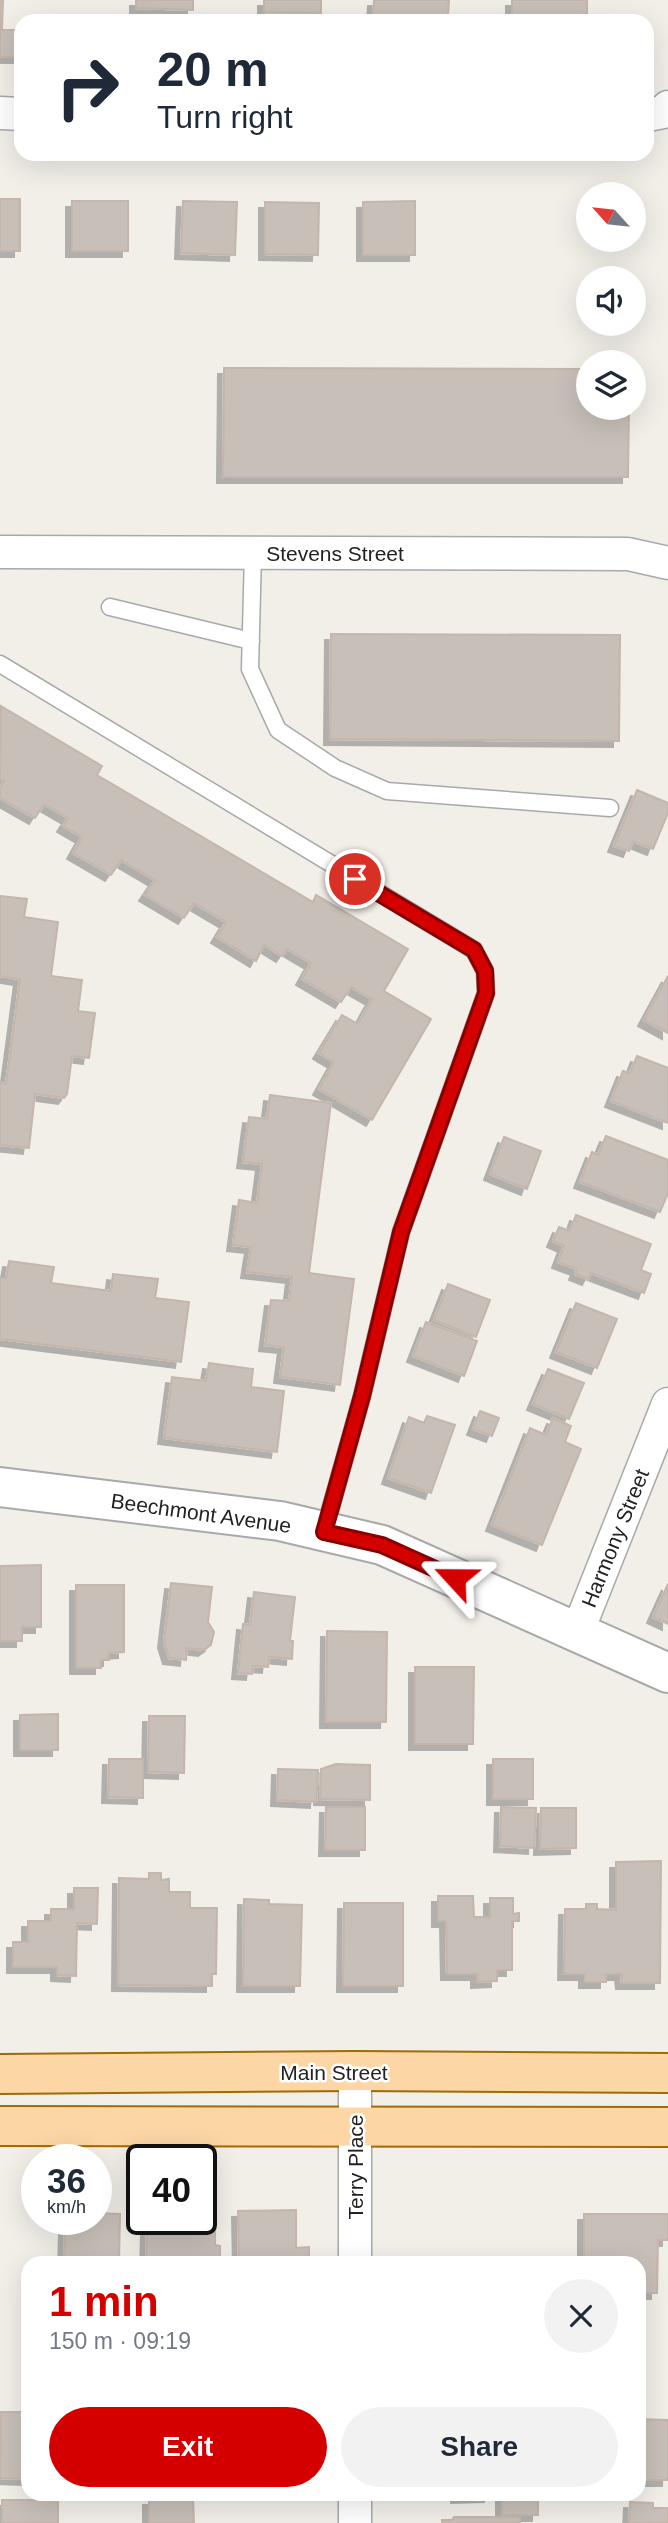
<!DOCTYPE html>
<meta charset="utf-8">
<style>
body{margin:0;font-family:Helvetica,sans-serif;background:#f2f2f3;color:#1f2937;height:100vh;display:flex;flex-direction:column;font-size:26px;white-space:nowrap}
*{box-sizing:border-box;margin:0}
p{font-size:23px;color:#747a83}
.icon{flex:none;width:38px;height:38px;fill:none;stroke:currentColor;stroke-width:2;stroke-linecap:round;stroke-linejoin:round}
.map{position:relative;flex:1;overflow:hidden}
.panel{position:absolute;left:21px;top:2256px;width:625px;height:245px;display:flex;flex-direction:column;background:#fff;border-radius:21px;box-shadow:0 7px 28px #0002}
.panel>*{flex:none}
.guide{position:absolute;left:14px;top:14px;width:640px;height:147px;border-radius:21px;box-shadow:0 7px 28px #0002;background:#fff;color:#1f2937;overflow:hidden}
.needle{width:46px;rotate:297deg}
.controls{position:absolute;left:576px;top:182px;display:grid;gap:14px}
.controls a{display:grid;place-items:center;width:70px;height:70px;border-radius:50%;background:#fff;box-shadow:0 7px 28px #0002;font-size:35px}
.speed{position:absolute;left:21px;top:2144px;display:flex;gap:14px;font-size:35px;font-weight:700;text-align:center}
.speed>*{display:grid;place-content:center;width:91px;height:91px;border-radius:50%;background:#fff;box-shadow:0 7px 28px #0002;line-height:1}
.speed small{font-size:18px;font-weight:400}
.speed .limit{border:4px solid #111;border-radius:10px;background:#fff;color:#111}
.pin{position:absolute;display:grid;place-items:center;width:60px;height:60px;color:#fff;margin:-30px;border:4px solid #fff;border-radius:50%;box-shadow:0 2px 7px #0007}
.me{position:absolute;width:77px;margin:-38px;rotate:294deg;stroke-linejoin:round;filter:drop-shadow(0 0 5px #0008)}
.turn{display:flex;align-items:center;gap:24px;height:147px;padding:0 28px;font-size:32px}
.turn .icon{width:91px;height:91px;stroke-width:2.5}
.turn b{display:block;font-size:49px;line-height:60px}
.round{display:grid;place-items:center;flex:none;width:74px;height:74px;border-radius:37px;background:#f2f2f3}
.overview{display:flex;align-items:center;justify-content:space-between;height:119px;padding:0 28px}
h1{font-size:42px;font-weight:800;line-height:52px;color:#d40000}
.primary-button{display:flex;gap:14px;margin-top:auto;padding:14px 28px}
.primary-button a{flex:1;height:80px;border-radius:42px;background:#d40000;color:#fff;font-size:28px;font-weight:800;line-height:80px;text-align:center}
.primary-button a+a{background:#f2f2f3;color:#1f2937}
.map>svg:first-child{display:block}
</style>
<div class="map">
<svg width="668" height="2523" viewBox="0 0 668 2523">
<defs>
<filter id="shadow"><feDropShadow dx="-6" dy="6" stdDeviation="0" flood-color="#0004"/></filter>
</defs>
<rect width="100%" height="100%" fill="#f2efe9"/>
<path fill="#c7bfb8" stroke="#c4b6ab" stroke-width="2" filter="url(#shadow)" d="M0,0h3l-1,30h19v27h-21z
M136,0h57v10l-57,-2z
M264,0h57v13l-57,-1z
M374,0h75l-1,16 -75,-1z
M512,0h75v17l-75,-2z
M0,199h20v52h-20z
M72,201h56v50h-56z
M183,201l54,1 -2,53 -54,-2z
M415,201v54h-52v-53z
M265,202l54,1 -1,52 -53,-1z
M224,368l364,1v39h41l-1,69h-405z
M331,634l289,1 -1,106 -289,-2z
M1,706l101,60 -5,9 216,127 3,-7 92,54 -24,42 47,28 -59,101 -53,-31 15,-27 -15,-9 23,-38 16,9 14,-25 -21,-12 -10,15 -39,-23 9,-16 -24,-14 -5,7 -18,-11 -8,16 -39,-24 9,-15 -32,-19 -10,15 -39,-23 10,-15 -34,-20 -10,15 -38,-22 9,-16 -19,-11 5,-8 -24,-14 -9,14 -35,-20v-10l4,-7 -4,-3z
M637,790l31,13v10l-15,36 -20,-8 -4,10 -15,-5z
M0,896l27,3 -3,18 34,5 -7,54 31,4 -4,31 17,2 -6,45 -17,-2 -5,38 -3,4 -29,-4 -6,54 -29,-3v-62l6,1 14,-105 -20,-3z
M668,976v57l-24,-13z
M637,1056l31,12v55l-57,-22 12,-30 7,2z
M270,1095l61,8 -22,170 45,6 -14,106 -60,-8 4,-30 -19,-2 6,-45 18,1 3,-24 -45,-5 4,-25 -18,-2 6,-45 18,3 5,-39 -19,-2 6,-45 18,2z
M606,1136l62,24v33l-8,19 -80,-30 12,-30 6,3z
M504,1137l37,14 -14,38 -37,-15z
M576,1215l75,29 -10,26 10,4 -7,19 -53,-20 -3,6 -13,-5 2,-5 -19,-7 6,-16 -11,-5 6,-14 11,4z
M9,1261l45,6 -3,16 60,8 2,-17 45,5 -3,19 34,4 -8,60 -181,-23v-61h6z
M448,1284l42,16 -14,37 -42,-17z
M576,1303l41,16 -20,49 -41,-16z
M426,1322l51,19 -13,35 -51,-20z
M209,1363l44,6 -2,18 33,4 -7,61 -113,-14 8,-61 34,4z
M548,1369l36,14 -15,36 -36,-15z
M480,1411l19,7 -7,18 -19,-7z
M427,1416l28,9 -24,68 -43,-15 21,-61 15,6z
M553,1418l18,8 -6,16 16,7 -39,96 -50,-20 38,-97 16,7z
M41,1565v62h-19v14h-22v-75z
M171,1583l41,4 -4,35 6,10 -3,13 -7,5 -17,-2 -1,12 -17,-2 -5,-16z
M668,1584v40l-15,-7z
M76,1585h48v67l-15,1v7h-8v8h-25z
M254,1592l41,5 -5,44h3l-1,18 -23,-2 -1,10 -15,-1 -1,8 -14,-1 5,-49 7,1z
M327,1631l60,1 -1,90h-60z
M415,1667h59l-1,77h-58z
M58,1714v36h-38v-35z
M149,1716h36l-1,57 -36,-1z
M109,1759h34v39l-35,-1z
M493,1759h40v40h-40z
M336,1764l34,1v35l-50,-1 1,-30z
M278,1769l40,1 -2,32 -39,-2z
M326,1807h39v43h-40z
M501,1807l35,1 -2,40 -34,-2z
M541,1808h35v40l-36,1z
M661,1861l-1,122h-38l-1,-9h-15v8h-21v-8h-21l1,-65h21v-5h11v5l19,1v-48z
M149,1873h12v7l8,-1v13h21v16h27l-1,66h-4v12l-94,-1 1,-107 30,1z
M74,1888h24l-1,36 -20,-1 -1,53 -19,-1v-8h-44v-25h15v-21h23v-12h23z
M438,1896h35l1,21h16v-19h23v16l6,-1v8h-7v49h-15v11l-20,1v-8h-30l-1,-53h-8z
M244,1899l25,1v4l33,1 -2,81h-57z
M344,1903h59v83h-60z
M296,2210v38l13,-1v16h-70l-1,-52z
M96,2213l24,1 -1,49h7h-62l1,-35h4l1,-9h26z
M584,2214h84v26h-10l-1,53h-18v-30h-55z
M178,2220h30l-1,8h8v17l5,1v17h-74l1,-35h31z
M1,2412h27v67l-28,-1z
M639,2419l29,1v60h-29z
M457,2494h33v2l-33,1z
M508,2494h30v21h-36v-19h6z
M193,2498l1,25h-45v-24z
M2,2500h56v23h-56z
M630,2502l23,1v5h15v15h-39z
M454,2517h66v6h-78v-3h10z"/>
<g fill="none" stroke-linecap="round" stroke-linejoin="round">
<g stroke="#a9a9a9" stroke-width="19">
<path id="service" d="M253,553l-3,116 28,61 57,38 52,23 223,17
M110,607l141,34
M0,664l474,286 11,21 1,22 -85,239 -39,164 -38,136"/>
</g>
<g stroke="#a9a9a9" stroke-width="35">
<path id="minor" d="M0,113l21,1
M648,115l15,-3 5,-5
M0,552l628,2 40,9
M577,1633l91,-229
M355,2071v192
M355,2523v-29"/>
</g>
<g stroke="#a9a9a9" stroke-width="42">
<path id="tertiary" d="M0,1487l280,34 102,24 286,128"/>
</g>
<g stroke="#a06b00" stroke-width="42">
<path id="primary" d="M0,2074l355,-3 313,2
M0,2126l668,1"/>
</g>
<use href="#service" stroke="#fff" stroke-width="16"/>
<use href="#minor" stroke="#fff" stroke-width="32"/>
<use href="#tertiary" stroke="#fff" stroke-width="38"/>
<use href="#primary" stroke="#fcd6a4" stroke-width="38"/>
</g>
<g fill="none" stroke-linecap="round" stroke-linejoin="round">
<g stroke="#8a0000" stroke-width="18">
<path id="route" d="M355,879l119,71 11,21 1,22 -85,239 -39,164 -38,136 58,13 73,33"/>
</g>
<use href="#route" stroke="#d40000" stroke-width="12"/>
</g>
<g text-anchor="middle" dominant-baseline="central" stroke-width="5" stroke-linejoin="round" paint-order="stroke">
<g font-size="21" fill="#222" stroke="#fff">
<text x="335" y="553">Stevens Street</text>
<text transform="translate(201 1513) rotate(8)">Beechmont Avenue</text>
<text transform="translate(615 1538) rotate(-68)">Harmony Street</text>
<text x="334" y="2072">Main Street</text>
<text transform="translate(355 2167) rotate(-90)">Terry Place</text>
</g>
</g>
</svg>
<div class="controls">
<a><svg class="needle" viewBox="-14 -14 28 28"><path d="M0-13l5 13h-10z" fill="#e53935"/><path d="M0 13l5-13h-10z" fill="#747a83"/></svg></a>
<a><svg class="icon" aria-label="sound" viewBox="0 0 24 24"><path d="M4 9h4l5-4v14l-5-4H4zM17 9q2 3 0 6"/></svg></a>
<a><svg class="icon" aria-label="layers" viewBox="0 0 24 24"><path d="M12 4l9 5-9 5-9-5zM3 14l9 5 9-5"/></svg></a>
</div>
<div class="speed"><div>36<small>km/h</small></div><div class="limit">40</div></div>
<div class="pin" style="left:355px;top:879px;background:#d93025"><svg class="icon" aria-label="arrive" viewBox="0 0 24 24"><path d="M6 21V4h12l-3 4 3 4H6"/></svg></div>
<svg class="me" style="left:455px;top:1578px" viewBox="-20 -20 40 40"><path d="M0-17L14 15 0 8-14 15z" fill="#d40000" stroke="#fff" stroke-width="4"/></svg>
<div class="guide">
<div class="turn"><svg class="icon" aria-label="right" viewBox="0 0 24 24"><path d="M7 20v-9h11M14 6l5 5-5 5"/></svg><div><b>20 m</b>Turn right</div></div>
</div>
<section class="panel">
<div class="overview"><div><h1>1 min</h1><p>150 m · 09:19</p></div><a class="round"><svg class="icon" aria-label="close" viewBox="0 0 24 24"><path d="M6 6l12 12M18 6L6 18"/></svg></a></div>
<div class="primary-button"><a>Exit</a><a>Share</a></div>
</section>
</div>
